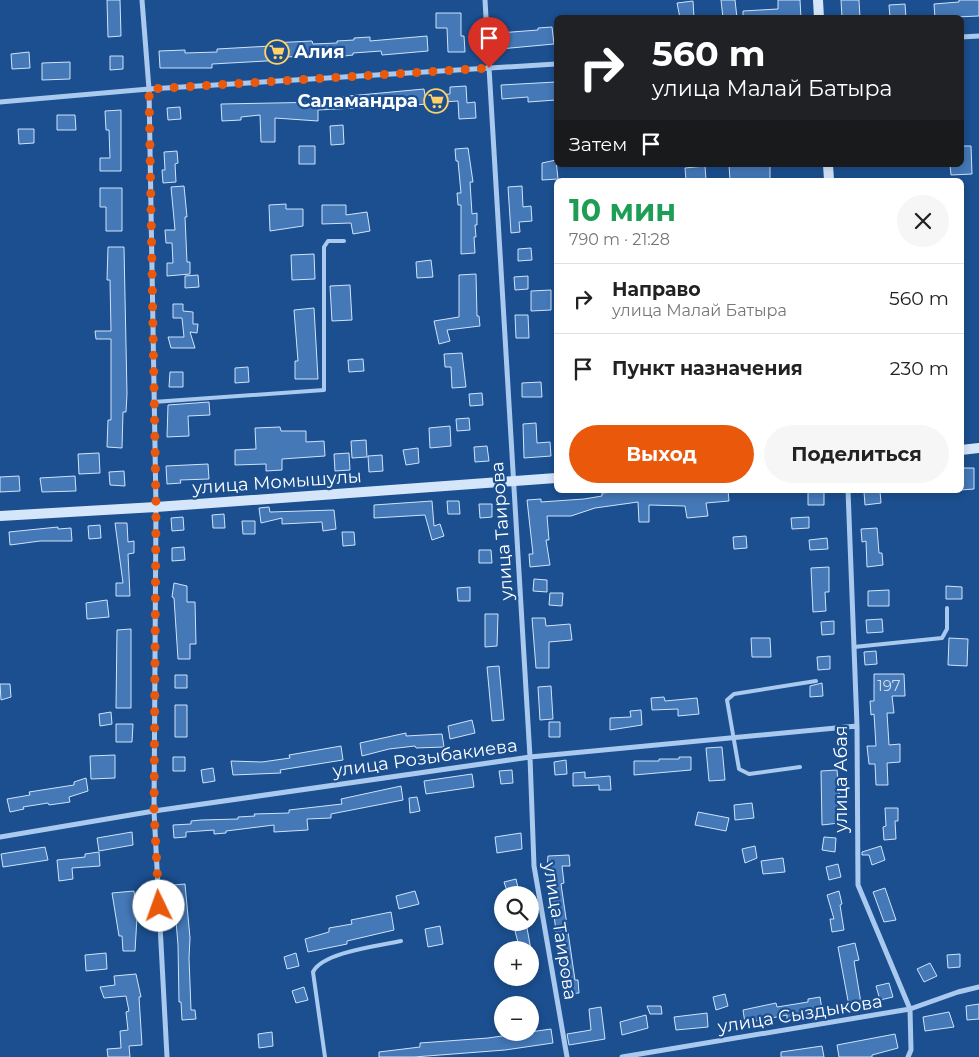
<!DOCTYPE html>
<html lang="ru">
<meta charset="utf-8">
<style>
body{margin:0;font-family:Montserrat,sans-serif;background:#f6f6f6;color:#222;height:100vh;display:flex;flex-direction:column;font-size:19px;white-space:nowrap}
*{box-sizing:border-box;margin:0}
p{font-size:16px;color:#767676}
.icon{flex:none;width:28px;height:28px;fill:none;stroke:currentColor;stroke-width:2;stroke-linecap:round;stroke-linejoin:round}
.map{position:relative;flex:1;overflow:hidden}
.sheet{position:absolute;left:554px;top:178px;width:410px;height:315px;display:flex;flex-direction:column;background:#fff;border-radius:8px;box-shadow:0 2px 8px #0003}
.sheet>*{flex:none}
.guide{position:absolute;left:554px;top:15px;width:410px;height:152px;border-radius:8px;box-shadow:0 2px 8px #0003;background:#202124;color:#fff;overflow:hidden}
.buttons{position:absolute;left:494px;top:886px;display:grid;gap:10px}
.buttons a{display:grid;place-items:center;width:45px;height:45px;border-radius:50%;background:#fff;box-shadow:0 2px 8px #0003;font-size:25px}
.pin{position:absolute;display:grid;place-items:center;width:42px;height:42px;color:#fff;margin:-51px -21px;border-radius:50% 50% 50% 0;rotate:-45deg;box-shadow:0 0 5px #0007}
.pin .icon{rotate:45deg}
.me{position:absolute;width:55px;margin:-28px;rotate:357deg;stroke-linejoin:round;filter:drop-shadow(0 0 4px #0008)}
.turn{display:flex;align-items:center;gap:18px;height:105px;padding:0 15px;font-size:22px}
.turn .icon{width:65px;height:65px;stroke-width:2.5}
.turn b{display:block;font-size:35px;line-height:42px}
.then{display:flex;align-items:center;height:48px;padding:0 15px;background:#0003;gap:10px;font-size:19px}
.round{display:grid;place-items:center;flex:none;width:52px;height:52px;border-radius:26px;background:#f6f6f6}
.head{display:flex;align-items:center;justify-content:space-between;height:85px;padding:0 15px}
h1{font-size:30px;font-weight:700;line-height:38px;color:#1e9e55}
.cta{display:flex;gap:10px;margin-top:auto;padding:10px 15px}
.cta a{flex:1;height:58px;border-radius:30px;background:#ea580c;color:#fff;font-size:20px;font-weight:700;line-height:58px;text-align:center}
.cta a+a{background:#f6f6f6;color:#222}
ul{padding:0;list-style:none}
li{display:flex;align-items:center;gap:15px;height:70px;padding:0 15px;border-top:1px solid #e0e0e0}
li div{flex:1}
li b{display:block;font-size:19px}
li em{font-style:normal}
.map>svg:first-child{display:block}
</style>
<div class="map">
<svg width="979" height="1057" viewBox="0 0 979 1057">
<rect width="100%" height="100%" fill="#1b4f8f"/>
<path fill="#4478b7" stroke="#cfe3fa" d="M107,0h13l1,36 -13,1z
M721,0h14l2,18h-14z
M778,0h22l1,18h-58v-7l35,-2z
M841,0h18l1,18h-18z
M959,0h20v16l-44,2 -1,-14 25,-2z
M693,1l1,17h-14l-3,-15z
M905,4l1,14h-16l-1,-13z
M436,13h25v23h3l1,16h-17l-1,-24h-11z
M552,27l2,17 -54,5 -1,-16 39,-3v-2z
M427,36l1,15 -46,4 -1,-4 -28,2v2l-35,4v-3l-34,1v3l-72,4v4h-52l-1,-17 26,-1v3l32,-1v-3l54,-3v-3l41,-2 1,3 24,-1v-2l17,-1v-2l16,-1v4z
M29,52l1,16 -18,1 -1,-15z
M110,56h13v13l-13,1z
M70,62v17l-28,1v-17z
M556,82v18l-28,2v-5l-26,2 -1,-14z
M466,86l1,17 8,-1 1,16 -17,1 -1,-18 -15,1v4l-13,2v-4l-112,6v11l-43,-3v24h-14l-1,-27 -19,2v3l-19,1 -1,-17 106,-2v-4l97,-9 1,7 25,-2v-7z
M180,107l1,12 -13,1 -1,-12z
M121,110v61h-21v-13h10l-1,-28h-3l-1,-19z
M57,115h18l1,15h-19z
M343,125l1,19 -13,1 -1,-19z
M18,129h16v14l-15,1z
M299,146h16v18h-16z
M961,146h10l1,28 -21,1 -1,-10h11z
M468,148l5,34h-3l2,32 5,-1v12h-2l1,12h-2l1,16 -14,1v-49h-3l-1,-12h4l-3,-32h-2l-1,-12z
M177,151l1,12 -3,1 1,18 -13,1 -1,-13h3l-1,-18z
M556,160l2,19 -16,1v-17z
M729,165h41v15h-40z
M705,166l1,14h-20l-1,-12z
M184,186l3,31h-2l2,45h3v12l-23,2v-13h6l-1,-20h-6l-1,-13h10l-4,-43z
M522,186l1,21 8,-1 1,15 -13,1 1,10 -9,1 -3,-46z
M100,188h22v43h-16v-24h-6z
M286,204v5h17v17l-33,5 -1,-26z
M322,205h24v10l21,-3 3,19 -17,3 -2,-11 -29,1z
M108,247h16l3,147 -1,18h-3l-1,36 -15,-1 1,-27h3v-81h-15l-1,-8h16l-1,-51h-3z
M531,248l1,12 -14,1v-12z
M314,254l1,25 -23,1 -1,-25z
M431,260l2,17 -16,1 -1,-16z
M476,274l1,42h2l1,10 -33,4 3,11 -11,3 -5,-23 25,-4v-42z
M198,275l1,12 -14,1v-12z
M528,276v13l-13,1 -1,-13z
M350,285l2,35 -20,1 -2,-35z
M551,290v20l-20,1v-20z
M173,304h10v7l10,1v12h5l-1,9 -7,-1 5,16h-24l-3,-11h16l-2,-19h-9z
M314,308l4,71h-23v-18h3l-4,-51z
M515,315h13l1,23h-13z
M462,353l4,34 -14,1 -1,-21h-6l-1,-13z
M363,359l1,12 -15,1 -1,-12z
M248,367l1,15 -14,1v-15z
M170,372h13v15h-14z
M541,382l1,15h-20v-14z
M482,393l1,12 -13,1 -1,-12z
M209,402l1,13 -22,1 1,20 -22,1 1,-32z
M469,418l1,12 -13,1 -1,-12z
M536,423l1,20 13,-1 1,14 -27,2 -1,-34z
M450,426l1,20 -21,2 -1,-20z
M280,427l1,4h25v11l18,-1 1,15 -43,3v11l-16,1v-7l-31,1v-15l21,-1 -1,-21z
M366,440l1,17 -15,1 -1,-17z
M487,446l2,15 -14,1 -1,-15z
M418,448l1,15 -13,2 -3,-15z
M99,453l1,20 -21,1 -1,-20z
M349,453l1,17 -15,1 -1,-17z
M382,455l1,16 -14,1 -1,-16z
M208,464l1,15 -29,1 1,3 -14,1 -1,-18z
M961,468h13v21l-13,1z
M124,471l1,15 -15,-1 -1,-13z
M19,476l1,15 -20,1v-15z
M75,476l1,15 -34,1 -2,-14z
M638,490h90l1,11 -23,2 2,13 -21,2 -2,-12 -36,-1v17h-10l-1,-20 -43,6 -24,8h-24l2,24h-3l4,25 -20,2 -1,-13h4l-6,-54 14,-1v3l43,-3 18,-3v-3z
M808,490h16v15h-16z
M880,491l1,12 -16,2 -1,-13z
M432,501l2,25 6,-2 4,12 -12,4 -7,-25 -51,3v-13z
M447,501h12l1,13h-12z
M479,504h13v13l-12,1z
M269,507l1,5 64,-2 2,19 -13,2 -1,-9 -40,2v-6l-21,5 -2,-15z
M224,514l1,14h-12l-1,-13z
M183,517l1,13 -12,1 -1,-13z
M809,517v11l-17,1 -1,-11z
M242,521h13v13h-12z
M115,523h12l1,19 6,-1v12l-6,1 2,42h-14v-13h7z
M100,525l1,13 -12,1 -1,-13z
M58,527v2l13,-1 1,13h-32l-30,4 -1,-13z
M877,528l2,25h3l1,12 -16,2 -1,-26 -4,1 -1,-13z
M342,532h12l1,13 -12,1z
M746,536l1,12 -13,1 -1,-12z
M827,538l1,11 -18,1 -1,-10z
M184,547l1,13 -13,1v-13z
M479,550h12l1,13h-13z
M829,567v25h-4l1,19 -13,1 -2,-44z
M534,579l13,1v12l-14,-1z
M174,583l13,3v16h8l1,42h-6v15h-12l-4,-61 -2,-1z
M946,586l16,1v12h-16z
M470,587v14h-12l-1,-13z
M889,590v16h-21v-15z
M550,593h13l-1,13 -13,-1z
M107,600l2,17 -22,2 -1,-16z
M485,614h13l-1,32 -12,1z
M532,618h13l1,8 24,-2 2,16 -23,2v26h-13z
M882,619l1,13 -16,1 -1,-13z
M834,621v13l-12,1 -1,-13z
M131,629v79h-15l1,-78z
M751,638h19l1,19h-19z
M949,638l19,1 -1,27 -19,-1z
M876,651l1,13 -12,1 -1,-13z
M830,656v13l-12,1 -1,-13z
M499,666l5,54 -12,1 -5,-54z
M874,674h30l1,22h-13l2,17h-7l2,32 11,-1v18l-13,1 1,22h-12l-1,-21h-6l-2,-18h9l-2,-32 -3,1 -1,-14h4z
M175,675h12v13h-12z
M822,683l1,13 -13,1v-11z
M0,684h10l1,13 -10,3z
M551,686l2,33 -13,1 -2,-33z
M664,697l1,4 32,-3 2,16 -21,2v-7l-26,1 -1,-12z
M175,705h12v32h-12z
M641,710l1,15 -32,5v-12l21,-1 -1,-6z
M111,712l1,12 -12,2 -1,-12z
M472,720l3,13 -25,6 -2,-13z
M549,722h11v15h-11z
M116,724h17l-1,18h-16z
M406,733v3l36,-2 2,13 -28,1 -1,-2 -26,3 -27,7 -2,-13z
M341,746l2,14 -63,10 1,3 -48,2 -2,-14 31,1 28,-4 -1,-3z
M722,747l3,33 -16,1 -3,-33z
M115,755v23l-24,1 -1,-23z
M173,757h12v14h-12z
M679,757h12v13l-57,5v-14h25v-2h20z
M566,760l1,14 -12,1 -1,-13z
M213,768l2,13 -12,2 -2,-13z
M512,770l1,13 -12,1 -2,-13z
M837,770l3,33 -1,20 -17,2 -1,-54z
M585,772v6l25,-2 1,14h-12v-5l-26,1v-13z
M472,774l2,13 -48,7 -2,-13z
M86,778l2,13 -19,6 1,5 -21,3 -1,-2 -25,4 1,2 -14,3 -3,-13 23,-4 -1,-3 45,-7v-3z
M401,786l2,14 -72,14v4l-24,1 1,11 -34,2v-7l-48,6v2l-12,1v-4l-28,2v5l-12,1 -1,-13 18,-1v-3l10,-1 37,-1v-2l17,-1 -1,-2 35,-1v-3l53,-6 -1,-5z
M417,797l3,14 -10,2 -1,-15z
M752,803l2,15 -19,2 -1,-15z
M885,808h13v13h-3l1,18 -12,1 -1,-13 3,-1z
M698,812l31,6 -3,13 -31,-6z
M132,832l1,13 -34,6 -2,-13z
M521,833l1,16 -25,4 -2,-16z
M824,837l12,1 -1,14 -13,-2z
M755,846l2,12 -12,5 -3,-14z
M881,846l4,14 -13,5 -3,-10h-7v-3z
M45,847l3,13 -45,7 -2,-13z
M99,852l1,14 -28,2 1,11 -14,2 -2,-21 28,-3v-3z
M569,855l1,11h-8l2,17 -3,1 14,96h3l1,13 -12,1 -3,-23 -3,1 -8,-65h-1l-2,-13 3,-1 -4,-27 -2,1 1,-11z
M783,858l2,14 -22,2 -2,-13z
M838,864l3,13 -12,3 -3,-13z
M516,879l3,13 -11,2 -4,-12z
M185,884l5,54 -1,20 2,52h4l1,9 -14,1 -1,-18h-2l-1,-57 -5,-60z
M885,888l11,32 -12,2 -11,-30z
M134,891l3,26 -2,34h-12l-1,-15h-3l-7,-43z
M415,891l4,13 -20,5 -3,-13z
M839,891l3,13 -2,1 4,25 -12,2 -2,-13h4l-7,-24z
M391,912l3,18 -47,11v3l-39,8 -3,-13 24,-7v-4l23,-4 -1,-4z
M440,926l3,18 -15,3 -3,-18z
M527,928l4,22h-11l-5,-19z
M855,943l4,17 -5,1 7,42 -12,3 -11,-59z
M106,953l1,16 -21,2 -1,-16z
M296,953l3,13 -12,3 -3,-12z
M960,954v13l-12,1 -1,-13z
M930,963l7,13 -13,6 -7,-13z
M136,974l5,23h-2l3,48 -13,1 1,11h-22l-1,-8 14,-1 -1,-17 8,-1 -2,-18 3,-1 -3,-15 -22,2 -4,-11 15,-2 -1,-9z
M889,983l4,14 -13,3 -4,-14z
M304,987l4,13 -12,3 -4,-12z
M725,994l3,12 -12,4 -3,-13z
M820,997l2,13 -23,4 1,3 -13,2v-4l-42,8 -2,-13 33,-7 1,4 31,-5v-3z
M979,1004v15l-12,1 -1,-14z
M647,1006h14l1,8h-12z
M601,1007l4,32 -36,6 -2,-11 24,-4 -2,-21z
M949,1012l5,15 -29,4 -2,-14z
M707,1013l1,14 -32,3 -2,-13z
M646,1015l2,13 -26,7 -2,-13z
M551,1029l2,14 -48,7 -91,7h-35v-5l41,-5v-4l68,-5z
M272,1032l1,14 -14,2 -1,-14z
M895,1034l3,14 -26,7v2h-33l-2,-12z
M822,1046l2,11h-43v-5z"/>
<g fill="none" stroke-linecap="round" stroke-linejoin="round">
<path stroke="#a9c9ee" stroke-width="4" d="M153,402l171,-12v-143l4,-6h16
M854,647l88,-9 5,-9v-21
M800,767l-51,7 -10,-5 -12,-69 7,-6 82,-13
M325,1057l-12,-85c10,-20 66,-26 88,-31"/>
<path stroke="#a9c9ee" stroke-width="5" d="M142,0l7,89 7,418 -2,304 13,246
M485,0l45,757 4,109 33,191
M961,37l18,-1
M0,102l149,-13 407,-25
M848,490l9,236 1,159 52,124 1,41 -3,7
M0,837l154,-26 376,-54 327,-31
M622,1057l288,-48 48,-17 21,-5"/>
<path stroke="#d6e6fa" stroke-width="10" d="M818,0l1,18
M828,165l1,15
M961,450l18,-2
M0,516l156,-9 400,-29"/>
</g>
<g fill="none" stroke-linecap="round" stroke-linejoin="round">
<path stroke="#ea580c" stroke-width="9" stroke-dasharray="0 16.2" d="M159,906l-5,-95 2,-304 -7,-418 340,-21"/>
</g>
<defs>
<g id="supermarket-ring" transform="scale(1.25)"><circle r="9.5" fill="#1b4f8f" stroke="#ffd166" stroke-width="1.5"/><path d="M-6-5.5h2.5l.6 2H6L4.5 2H-2.5L-4.4-4H-6ZM-1.5 3.2a1.3 1.3 0 1 0 .1 0ZM3 3.2a1.3 1.3 0 1 0 .1 0Z" fill="#ffd166"/></g>
</defs>
<g fill-rule="evenodd">
<use href="#supermarket-ring" x="277" y="52"/>
<use href="#supermarket-ring" x="436" y="101"/>
</g>
<g text-anchor="middle" dominant-baseline="central" stroke-width="4.5" stroke-linejoin="round" paint-order="stroke">
<g font-size="15" fill="#d0dded">
<text x="889" y="685">197</text>
</g>
<g font-size="18" font-weight="bold" fill="#fff" stroke="#1b4f8f" text-anchor="start">
<text x="294" y="52">Алия</text>
<text x="418" y="101" text-anchor="end">Саламандра</text>
</g>
<g font-size="18" fill="#fff" stroke="#1b4f8f">
<text transform="translate(277 482) rotate(-4)">улица Момышулы</text>
<text transform="translate(502 531) rotate(-94)">улица Таирова</text>
<text transform="translate(425 758) rotate(-8)">улица Розыбакиева</text>
<text transform="translate(841 779) rotate(-90)">улица Абая</text>
<text transform="translate(560 931) rotate(81)">улица Таирова</text>
<text transform="translate(800 1014) rotate(-9)">улица Сыздыкова</text>
</g>
</g>
</svg>
<div class="buttons">
<a><svg class="icon" aria-label="search" viewBox="0 0 24 24"><circle cx="10" cy="10" r="6"/><path d="M15 15l6 6"/></svg></a>
<a>+</a>
<a>−</a>
</div>
<div class="pin" style="left:489px;top:68px;background:#d93025"><svg class="icon" aria-label="arrive" viewBox="0 0 24 24"><path d="M6 21V4h12l-3 4 3 4H6"/></svg></div>
<svg class="me" style="left:159px;top:906px" viewBox="-20 -20 40 40"><circle r="19" fill="#fff"/><path d="M0-13L10 11 0 6-10 11z" fill="#ea580c"/></svg>
<div class="guide">
<div class="turn"><svg class="icon" aria-label="right" viewBox="0 0 24 24"><path d="M7 20v-9h11M14 6l5 5-5 5"/></svg><div><b>560 m</b>улица Малай Батыра</div></div>
<div class="then">Затем<svg class="icon" aria-label="arrive" viewBox="0 0 24 24"><path d="M6 21V4h12l-3 4 3 4H6"/></svg></div>
</div>
<section class="sheet">
<div class="head"><div><h1>10 мин</h1><p>790 m · 21:28</p></div><a class="round"><svg class="icon" aria-label="close" viewBox="0 0 24 24"><path d="M6 6l12 12M18 6L6 18"/></svg></a></div>
<ul>
<li><svg class="icon" aria-label="right" viewBox="0 0 24 24"><path d="M7 20v-9h11M14 6l5 5-5 5"/></svg><div><b>Направо</b><p>улица Малай Батыра</p></div><em>560 m</em></li>
<li><svg class="icon" aria-label="arrive" viewBox="0 0 24 24"><path d="M6 21V4h12l-3 4 3 4H6"/></svg><div><b>Пункт назначения</b></div><em>230 m</em></li>
</ul>
<div class="cta"><a>Выход</a><a>Поделиться</a></div>
</section>
</div>
